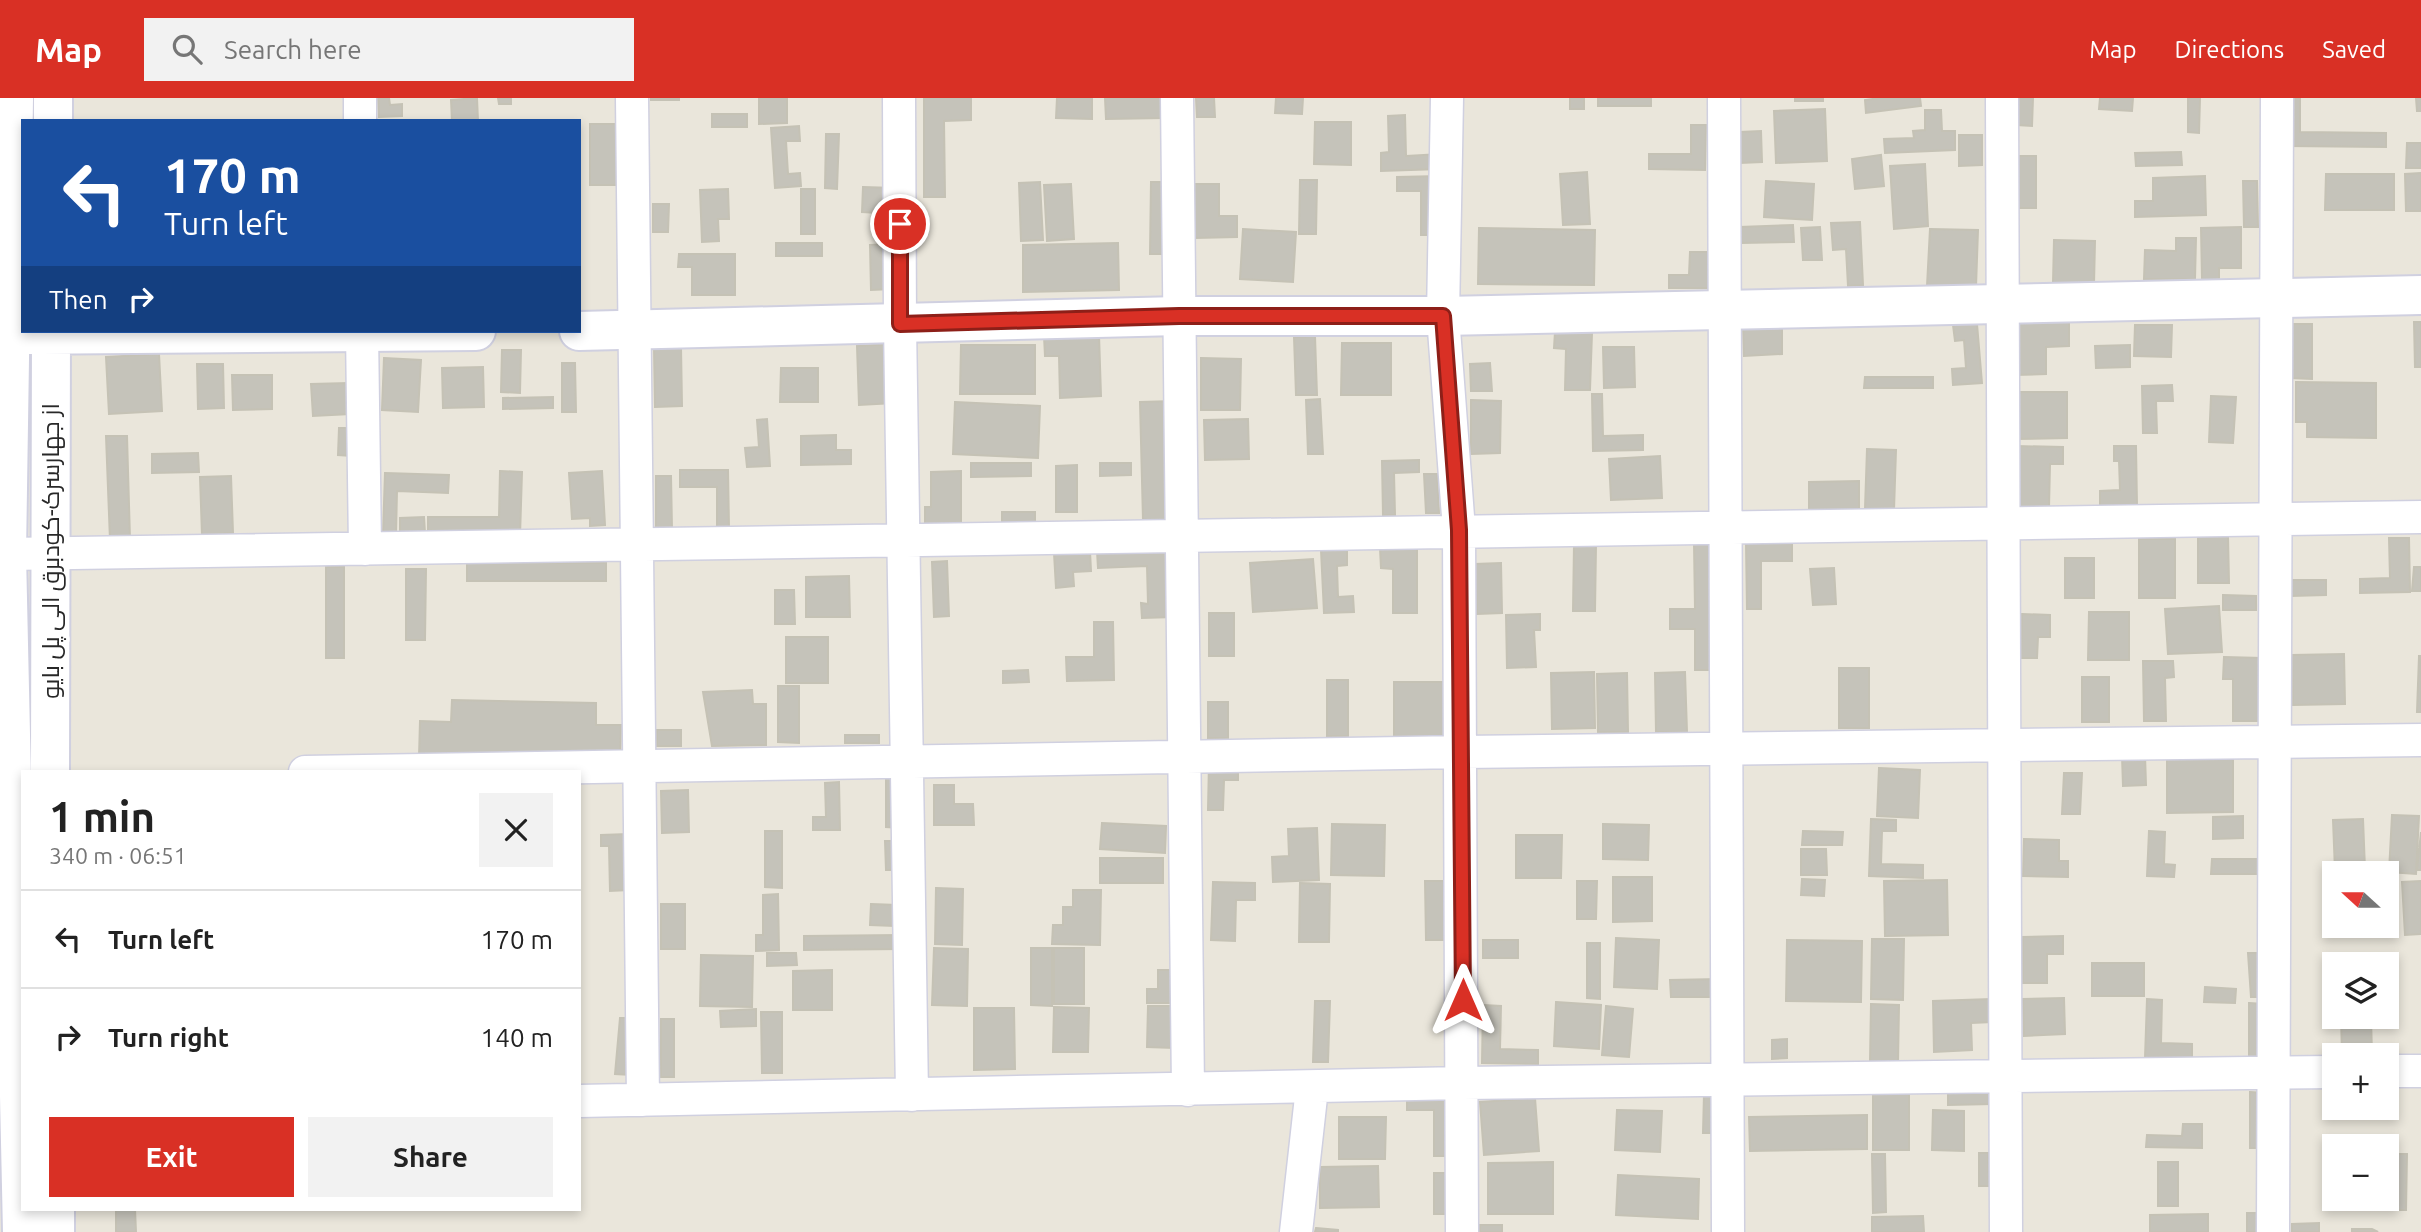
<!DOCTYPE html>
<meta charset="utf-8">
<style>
body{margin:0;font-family:Ubuntu,Cairo,sans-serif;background:#f2f2f2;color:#222;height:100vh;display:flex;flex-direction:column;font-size:26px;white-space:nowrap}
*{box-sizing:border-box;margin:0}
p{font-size:23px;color:#767676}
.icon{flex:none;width:38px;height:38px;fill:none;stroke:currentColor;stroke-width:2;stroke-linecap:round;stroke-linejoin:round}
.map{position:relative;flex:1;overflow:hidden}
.drawer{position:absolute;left:21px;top:672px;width:560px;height:441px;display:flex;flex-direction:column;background:#fff;border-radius:0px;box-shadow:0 4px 10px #0003}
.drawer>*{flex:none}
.guide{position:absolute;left:21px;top:21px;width:560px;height:214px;border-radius:0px;box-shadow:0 4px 10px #0003;background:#1a4fa0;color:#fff;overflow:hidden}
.needle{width:46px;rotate:291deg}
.controls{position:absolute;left:2322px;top:763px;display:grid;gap:14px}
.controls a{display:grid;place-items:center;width:77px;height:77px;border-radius:0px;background:#fff;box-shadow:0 4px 10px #0003;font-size:35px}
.pin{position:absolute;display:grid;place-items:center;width:60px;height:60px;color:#fff;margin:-30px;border:4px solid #fff;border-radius:50%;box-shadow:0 2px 7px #0007}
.me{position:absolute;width:77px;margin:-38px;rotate:0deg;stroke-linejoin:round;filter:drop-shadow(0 0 5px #0008)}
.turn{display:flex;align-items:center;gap:24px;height:147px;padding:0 28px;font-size:32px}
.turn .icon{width:91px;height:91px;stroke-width:2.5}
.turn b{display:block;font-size:49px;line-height:60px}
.then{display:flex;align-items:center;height:66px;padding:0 28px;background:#0003;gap:14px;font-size:26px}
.round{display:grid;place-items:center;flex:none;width:74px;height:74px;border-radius:0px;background:#f2f2f2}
.headline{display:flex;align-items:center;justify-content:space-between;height:119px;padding:0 28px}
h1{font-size:42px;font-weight:600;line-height:52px}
.action{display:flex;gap:14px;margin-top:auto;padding:14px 28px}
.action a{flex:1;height:80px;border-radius:0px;background:#d93025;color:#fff;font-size:28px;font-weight:600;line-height:80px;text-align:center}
.action a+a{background:#f2f2f2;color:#222}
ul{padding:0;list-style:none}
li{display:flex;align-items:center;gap:21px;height:98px;padding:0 28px;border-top:2px solid #e0e0e0}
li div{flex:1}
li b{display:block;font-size:26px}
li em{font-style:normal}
header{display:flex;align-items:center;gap:42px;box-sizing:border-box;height:98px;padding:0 35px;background:#d93025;color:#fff}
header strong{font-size:33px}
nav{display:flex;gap:38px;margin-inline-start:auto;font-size:24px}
.search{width:490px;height:63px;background:#f2f2f2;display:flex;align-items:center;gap:18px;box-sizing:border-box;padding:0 24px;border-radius:0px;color:#767676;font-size:26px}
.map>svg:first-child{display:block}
</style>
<header>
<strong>Map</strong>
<div class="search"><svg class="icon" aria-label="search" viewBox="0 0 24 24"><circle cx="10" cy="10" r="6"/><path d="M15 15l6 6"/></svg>Search here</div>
<nav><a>Map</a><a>Directions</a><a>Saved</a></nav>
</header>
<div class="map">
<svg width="2421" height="1134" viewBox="0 0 2421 1134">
<rect width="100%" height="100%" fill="#eae6db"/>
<path fill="#c5c3ba" stroke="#c5c2b5" stroke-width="2" d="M378,0h11l1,7 12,-1v12l-23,1z
M477,0l1,23h-26l-1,-21z
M498,0h13v6h-12z
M651,0h28v2h-28z
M759,0h28v25l-28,1z
M924,0h47v22l-27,1 1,76h-21z
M1057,0h35v21l-36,-1z
M1105,0h59v20l-58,1z
M1196,0h18l1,19h-18z
M1276,0h27l-1,16 -27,-1z
M1570,0h14v11h-14z
M1598,0h53v8h-53z
M1795,0h28v3h-28z
M1880,0h40l1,8 -55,7 -1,-13z
M2018,0h15l-1,28 -15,-1z
M2100,0h33l-1,13 -33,-2z
M2188,0h12l-1,35 -11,-1z
M2286,0h14v34l86,1v14l-100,-1z
M2416,0h5v13h-4z
M1825,11l2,52 -51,2 -2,-52z
M1925,12h16l1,21h13v19l-70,3 -1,-14 30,-1 -1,-7 12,-1z
M712,16h35v13h-35z
M1405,17l1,41 34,-2v15l-59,2v-18l8,-1 -1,-36z
M1315,24h36v43l-37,-1z
M590,26h28l1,61h-29z
M1691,27h15l-1,45 -56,-1v-15h42z
M799,28l1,15h-14l2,33 12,-1 1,13 -26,2 -4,-60z
M1761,33l1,31 -22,1v-31z
M826,36h13l-2,55 -12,-1z
M1959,37h23v30l-23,1z
M2407,45h14v25h-15z
M2181,54l1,13 -46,1 -1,-13z
M1881,57l3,31 -29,3 -3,-30z
M2015,58h21v52h-21z
M1925,66l3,62 -34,3 -4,-63z
M1587,74l3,52 -27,1 -3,-51z
M2421,75v38h-15l-1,-37z
M2326,76h68v36h-69z
M1440,78l1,59h-20v-44h-24v-14z
M2205,78l1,39 -71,2v-16h18v-23z
M1300,82h17l-1,54h-17z
M1766,83l48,3 -2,36 -48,-3z
M2243,83h14l1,46h-14z
M1040,84l3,58 -22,1 -2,-58z
M1151,84h12l-1,72h-12z
M1071,86l3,55 -27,2 -3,-56z
M1194,86h25v32h18v21l-42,1z
M863,89l31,1 -3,46h-12l1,-21 -18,-1z
M728,91l1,30h-11l1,22 -17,1 -2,-52z
M801,91h14v45h-14z
M653,106h16l-1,28h-15z
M1860,124l3,63 -15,1 -2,-37 -13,1 -2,-27z
M1793,127l1,17 -53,1 -1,-16z
M1820,129l2,33h-19l-2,-32z
M2241,129v41h-22v11h-17l-1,-51z
M1479,130l116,2 -1,55 -116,-1z
M1243,131l53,3 -3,50 -53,-3z
M1930,131l48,1 -2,57 -49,-1z
M2176,140h20l-1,41h-51l1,-29 31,1z
M2054,142l41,1 -1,43 -41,-1z
M776,145h46v13h-46z
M1118,145l1,47 -96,2v-47z
M891,146l1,45 -21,1 -1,-45z
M1690,154h19v36h-40v-13h20z
M679,156h56v41h-43v-28h-14z
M2069,222v26l-23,1v27l-31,1 -1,-54z
M2414,224h7v45h-6z
M1977,226l5,59 -29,2 -1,-16 14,-1 -2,-28 -9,1 -2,-16z
M2291,226h21v55l-22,-1z
M2135,227h37l-1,32 -37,-1z
M1782,229v27l-38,2 -1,-28z
M1555,234l37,1 -2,57h-25l1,-41 -12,-1z
M1099,237l2,61 -41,2 -1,-42h-14l-1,-20z
M1315,238l2,59h-21l-2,-58z
M1342,245h49v52h-50z
M892,246l2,59 -35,2 -2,-59z
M961,247h74v49h-75z
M2130,247v22l-34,1 -1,-22z
M654,249h27l1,59 -27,1z
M1603,249h31l1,40 -31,1z
M502,252h19l-1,43 -19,-1z
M159,256l3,57 -53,3 -3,-57z
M384,260l37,2 -3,52 -36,-2z
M1201,260l40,1 -1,51h-39z
M562,265h13l1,49h-14z
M1490,265l2,28h-21l-1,-27z
M197,266h26l1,44 -26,1z
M483,269l1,40 -41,1 -1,-40z
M781,270h37v34h-38z
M232,277h40v34l-39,1z
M1865,279h68v11h-69z
M2296,284l80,1v55l-69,-1v-15h-11z
M349,285l1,31 -37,2 -2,-32z
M2172,287l1,16h-17l1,32h-14l-1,-47z
M2015,294h52v46l-51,1z
M1592,296h10l1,42 40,-1v15l-50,1z
M2211,298l25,1 -3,46 -24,-1z
M553,299v11l-50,1v-11z
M1320,301l3,55h-15l-2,-54z
M1471,302l30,1 -1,52 -29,1z
M1174,303l3,118 -34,1 -3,-118z
M955,304l85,4 -2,52 -85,-4z
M767,321l3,47 -23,1 -2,-19 14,-1 -2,-27z
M1248,321l1,40 -44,1 -1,-40z
M339,330h14l-1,28 -14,-1z
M836,337v15h15v14l-50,1v-29z
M106,338h21l3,103 -20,1z
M2016,348l47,1v17h-13l-1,44 -33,-1z
M2114,348h22l1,60h-37v-15l20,-1 -1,-29h-5z
M1867,351l29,1 -2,60 -29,-1z
M198,355l1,19 -47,1v-19z
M1660,358l2,42 -51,2 -2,-41z
M1419,362v12l-25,1 1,42h-12l-1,-54z
M971,365h60v13l-60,1z
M1100,365h31v12l-31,1z
M1077,367v47h-21v-46z
M680,372h48l1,58h-12v-41h-37z
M500,373l22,1 -2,64 -92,-1v-18h71z
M602,373l3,54 -15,1v-8l-18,1 -3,-46z
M961,373v53h-36v-17h6v-35z
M385,375l64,2 -1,18 -51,-2 -1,43h-13z
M1424,376h13l2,39h-13z
M231,378l2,57 -31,2 -2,-58z
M656,378h15l1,53h-16z
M1859,383v29l-50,1v-29z
M1002,414h33v14h-33z
M424,419l1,16 -25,1v-16z
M2228,438l1,47h-31v-46z
M2389,440h20l1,54 -50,1v-14l30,-1z
M2139,441h36v59h-36z
M1694,445h22v127h-21v-41h-25v-20h25z
M1746,445h46v18h-31v48h-14z
M1574,447h22l-1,66h-22z
M1171,450l3,69 -32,1 -1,-15 7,1 -1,-38 -49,2 -1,-17z
M1380,450h37v65h-24v-44l-12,-1z
M1347,451v16l-10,1 1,31 15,-1 1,16 -30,1 -3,-63z
M1090,453l1,20 -18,1 1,14 -18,2 -2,-35z
M2065,460h29v40h-29z
M1313,461l4,49 -64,4 -3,-49z
M947,463l2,55 -15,1 -2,-55z
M467,465h139v18h-139z
M1501,465l1,50 -25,1 -2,-50z
M326,469h18v91h-18z
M2414,469h7v24h-9z
M1834,470l2,36 -23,1 -3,-36z
M406,471h20l-1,71h-19z
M849,478l1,41h-44v-40z
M2291,482h35v15l-35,1z
M775,492h19l1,34h-20z
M2223,497l33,1v14h-33z
M2219,508l3,46 -54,2 -3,-45z
M2089,514h40v48h-41z
M1209,515h25v43h-25z
M1540,516v16h-6l2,37 -29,1 -1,-53z
M2022,516l28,1v22h-12l-1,21h-16z
M1094,524h19l1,58 -47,1 -1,-24h28z
M786,539h42v46h-42z
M2344,556l1,50 -52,1 -1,-50z
M2419,558h2v56h-4z
M2224,559l38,1 -1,63h-28v-42h-10z
M2143,563h30l1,16 -9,1 1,43h-22z
M1839,570h30v60h-30z
M1028,572l1,12 -26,1v-12z
M1594,574l1,56 -43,1 -1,-56z
M1685,574l2,60h-31l-1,-59z
M1627,575l1,59h-30l-1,-58z
M2082,579h27v45h-27z
M1327,582h21v56h-21z
M1394,584h52v54h-52z
M778,588h21v57l-21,-1z
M752,592l1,14h13v41l-54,1 -9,-54z
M452,602l144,3v22h25l-1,36 -201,-4 1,-36 31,1z
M1208,604h20v36h-20z
M657,632h24v16h-24z
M845,637h34v8h-34z
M2145,657l1,30 -23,1 -1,-30z
M2167,661h66v53l-66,1z
M1209,664l29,1v17h-14l-1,30h-15z
M886,670h15v60l-15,-1z
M1879,670l41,2 -2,48 -41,-2z
M2064,675h18l-2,41h-18z
M839,684l1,48h-27v-13h13l-1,-34z
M934,687h20v19h19l1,21h-40z
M688,692l1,42 -27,1 -1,-42z
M2392,717l27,1 -3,58 -27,-2z
M2243,718v22l-30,1v-22z
M1871,721l25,1v11h-14l-1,33 42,1v13l-54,-2z
M2363,721l2,50 -30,2 -2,-51z
M1102,725l64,3 -1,27 -65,-4z
M1332,726l53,1 -1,51 -53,-1z
M1603,726l46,1 -1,35 -45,-1z
M1317,730l2,52 -46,2 -1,-25 17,-1 -1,-27z
M765,733h17v57l-17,-1z
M1803,733l40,1 -1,13h-40z
M2149,733l16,1 -1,32 11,1 -1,12 -27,-1z
M2421,734v38h-4z
M628,736l1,56 -19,1 -1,-45h-8v-11z
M1516,737h46l-1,43h-45z
M2024,741l35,1v21h9v16l-45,-1z
M885,743h13l1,29h-13z
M1801,751h25l1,26h-26z
M1100,760h63v25h-63z
M2212,761h50v15h-51z
M1613,779h39v44l-39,1z
M1802,781l23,1 -1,16 -23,-1z
M1947,782l1,55 -63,1 -1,-55z
M1425,783h25v59h-24z
M1577,783h20l-1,38h-19z
M2421,783v53l-16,1 -3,-53z
M1213,784l42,1v17h-19l-1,41 -24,-1z
M1300,785l30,1 -1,58h-30z
M936,790l27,1 -1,56 -27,-1z
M1073,792h28l-1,55 -48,-1 1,-19h10v-18h10z
M778,796l1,56 -23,1v-16h7v-40z
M661,806h24v45h-24z
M871,806l26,1 -2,21 -25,-1z
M900,837l1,14 -97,1v-14z
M2063,838v18h-16v29h-24v-46z
M1616,840l43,2 -2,49 -43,-2z
M1872,841h32l-1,61 -32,-1z
M1483,842h35v18h-35z
M1787,842l75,1 -1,61 -75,-1z
M1587,845h13v56l-13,-1z
M934,850l34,1 -1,57 -35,-1z
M1031,850h21v58l-21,-1z
M1054,850h30v56h-30z
M767,855h29l1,12 -30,1z
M2248,855h13l2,44h-12z
M701,857l52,1 -1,51 -52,-1z
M2092,865h52v33h-52z
M832,872v40h-39v-39z
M1158,872h16v33h-27v-14h11z
M1719,881l1,18h-49l-1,-17z
M2205,889l31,2 -1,14 -31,-1z
M2064,900l1,36 -41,2 -1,-37z
M1991,901l1,23 -21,1 1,27 -38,2 -1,-51z
M2147,901l15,1 -1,43 31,1v15l-47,-1z
M1315,903h15l-2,61h-15z
M1556,904l45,3 -2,44 -45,-3z
M2249,905l14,1v54h-14z
M1871,906l28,1 -1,57h-28z
M1483,907l18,1 -1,43 38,1v14l-56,-1z
M1148,908h26v42l-27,-1z
M1606,908l27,3 -4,48 -27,-2z
M1054,909l35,1 -1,44h-35z
M974,910h40l1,61 -41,1z
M756,911v17l-35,1 -1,-16z
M761,914h21v61h-20z
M2341,919h30l1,38h-30z
M620,920h15l-3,57 -17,-1z
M661,921h13v58h-13z
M1787,941v19l-15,1v-19z
M1992,992v14l-44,1v-14z
M2250,994l14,1v55h-14z
M1873,995h36v57h-36z
M1704,996h18l-1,39h-18z
M1535,1000l4,53 -55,4 -4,-53z
M1407,1001h40l1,57h-14v-46h-27z
M1617,1012l45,1 -2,41 -45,-2z
M1933,1012l31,1v40l-32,-1z
M1867,1017v34l-117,2 -1,-34z
M1339,1019h47l-1,42h-46z
M2183,1026h19v24l-56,-1 1,-12 35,1z
M1979,1055h9l1,33h-10z
M1872,1056h13l1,58 -13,1z
M2387,1056h20l-1,56h-30v-11h11z
M1553,1064v52h-65v-51z
M2158,1064h20v44h-20z
M1378,1068l1,41 -59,1v-41z
M1434,1075h14l-2,41h-12z
M1618,1077l81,4 -1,40 -82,-4z
M116,1111h19l1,23h-20z
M2247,1115h16v19h-16z
M2208,1116v18h-58v-17z
M1923,1118l1,16h-52v-15z
M2319,1125v9h-27v-8z
M1480,1127h22v7h-22z
M1316,1130l22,2v2h-23z
M2352,1131h20l6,3h-26z"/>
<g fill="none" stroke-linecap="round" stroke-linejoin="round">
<g stroke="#d0d0e0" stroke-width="35">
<path id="minor" d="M360,0v23
M632,0l11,1002
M899,0l1,226 12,771
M1177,0l11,992
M1447,0l-4,218 16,214 3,702
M1724,0l4,1134
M2002,0l4,1134
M362,233l3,218
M7,456l2414,-37
M305,674l1157,-20 959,-12
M2387,973h34
M579,1003l884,-18 871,-11
M1296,1134l16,-144
M2273,1134l4,-1134"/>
</g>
<g stroke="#d0d0e0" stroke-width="42">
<path id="tertiary" d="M14,0l-7,456 15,678
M53,23v-23
M579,233l600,-15h264l978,-21
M11,237l465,-4
M50,674l1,-441
M55,1111v23"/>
</g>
<use href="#minor" stroke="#fff" stroke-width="32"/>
<use href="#tertiary" stroke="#fff" stroke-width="38"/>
</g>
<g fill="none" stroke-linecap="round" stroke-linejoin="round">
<g stroke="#8d1f18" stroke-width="18">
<path id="route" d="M900,126v100l279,-8h264l16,214 4,470"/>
</g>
<use href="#route" stroke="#d93025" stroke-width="12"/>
</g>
<g text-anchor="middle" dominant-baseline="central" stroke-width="7" stroke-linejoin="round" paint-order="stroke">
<g font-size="24" fill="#282828" stroke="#fff">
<text transform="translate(50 453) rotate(-90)">از جهارسرک-کودبرق الی پل بایو</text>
</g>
</g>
</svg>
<div class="controls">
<a><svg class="needle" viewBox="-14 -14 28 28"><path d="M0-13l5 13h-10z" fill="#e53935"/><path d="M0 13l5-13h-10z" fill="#767676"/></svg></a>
<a><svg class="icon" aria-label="layers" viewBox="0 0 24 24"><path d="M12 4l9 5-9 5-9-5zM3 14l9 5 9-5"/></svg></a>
<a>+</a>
<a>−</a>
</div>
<div class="pin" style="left:900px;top:126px;background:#d93025"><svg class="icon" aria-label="arrive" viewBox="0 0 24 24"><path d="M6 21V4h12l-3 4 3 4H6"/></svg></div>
<svg class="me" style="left:1463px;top:902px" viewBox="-20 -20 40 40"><path d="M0-17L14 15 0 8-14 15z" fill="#d93025" stroke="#fff" stroke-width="4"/></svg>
<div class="guide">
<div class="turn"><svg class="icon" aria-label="left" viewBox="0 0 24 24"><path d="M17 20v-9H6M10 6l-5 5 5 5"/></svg><div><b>170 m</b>Turn left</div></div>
<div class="then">Then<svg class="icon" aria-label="right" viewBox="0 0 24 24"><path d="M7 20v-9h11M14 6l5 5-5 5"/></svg></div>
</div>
<section class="drawer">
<div class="headline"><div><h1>1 min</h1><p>340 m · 06:51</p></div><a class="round"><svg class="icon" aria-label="close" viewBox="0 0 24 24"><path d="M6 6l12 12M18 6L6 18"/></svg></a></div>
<ul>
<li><svg class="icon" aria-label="left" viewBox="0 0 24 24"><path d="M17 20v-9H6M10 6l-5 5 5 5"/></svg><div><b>Turn left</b></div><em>170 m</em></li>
<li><svg class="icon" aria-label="right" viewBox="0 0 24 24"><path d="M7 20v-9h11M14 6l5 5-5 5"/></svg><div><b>Turn right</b></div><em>140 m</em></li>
</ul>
<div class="action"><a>Exit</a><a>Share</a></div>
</section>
</div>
